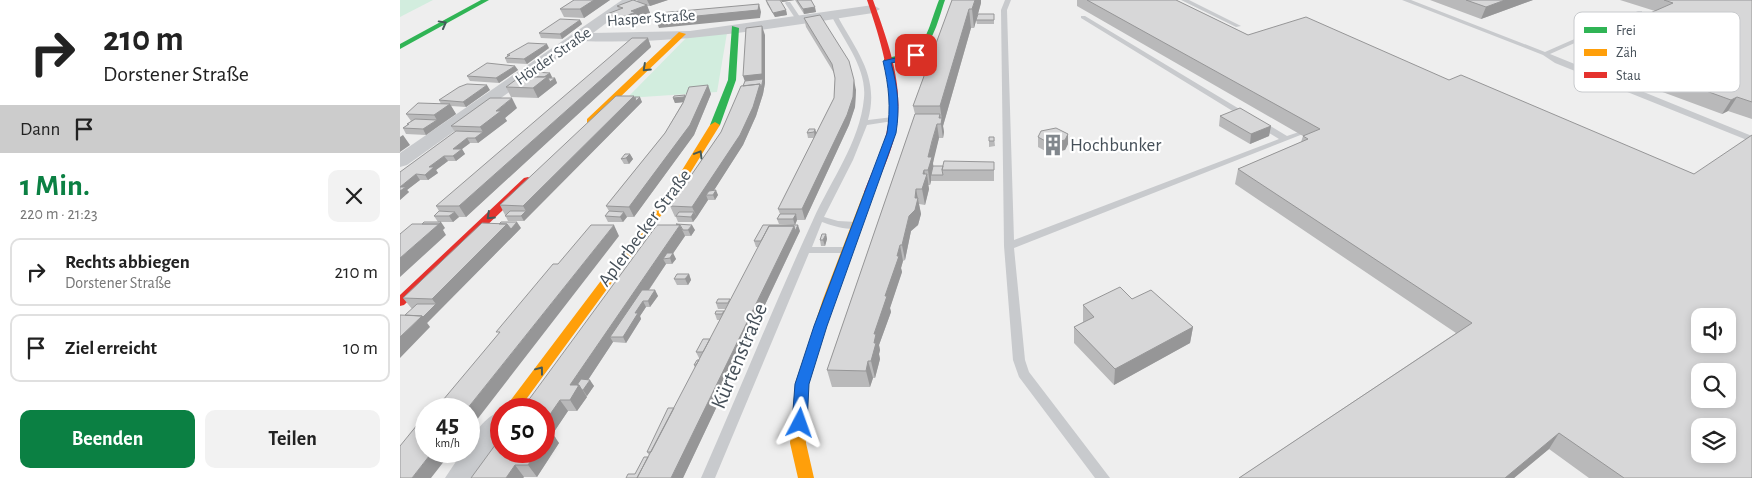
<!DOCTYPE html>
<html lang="de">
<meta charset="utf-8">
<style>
body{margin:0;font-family:"Alegreya Sans",sans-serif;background:#f2f2f2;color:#222;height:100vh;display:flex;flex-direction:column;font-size:19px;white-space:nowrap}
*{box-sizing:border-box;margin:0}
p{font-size:16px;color:#767676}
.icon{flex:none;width:28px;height:28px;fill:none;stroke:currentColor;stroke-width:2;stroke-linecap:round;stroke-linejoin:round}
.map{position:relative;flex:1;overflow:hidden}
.drawer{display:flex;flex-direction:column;background:#fff;width:400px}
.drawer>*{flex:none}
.banner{background:#fff;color:#222;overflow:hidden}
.buttons{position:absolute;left:1291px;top:308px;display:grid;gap:10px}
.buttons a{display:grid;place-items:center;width:45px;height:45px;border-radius:10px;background:#fff;box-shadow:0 2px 8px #0003;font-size:25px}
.speed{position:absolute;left:15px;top:398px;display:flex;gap:10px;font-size:25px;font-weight:700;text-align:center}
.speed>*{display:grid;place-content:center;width:65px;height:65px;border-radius:50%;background:#fff;box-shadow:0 2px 8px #0003;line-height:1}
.speed small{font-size:12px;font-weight:400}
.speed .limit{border:8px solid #d22;background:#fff;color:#111}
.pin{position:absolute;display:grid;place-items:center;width:42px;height:42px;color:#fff;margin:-21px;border-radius:10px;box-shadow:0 2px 8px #0006}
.me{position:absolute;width:55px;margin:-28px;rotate:4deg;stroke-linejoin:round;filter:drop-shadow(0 0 4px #0008)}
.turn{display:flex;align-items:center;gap:18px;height:105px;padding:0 20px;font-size:22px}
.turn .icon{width:65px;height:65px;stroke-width:2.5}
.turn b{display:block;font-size:35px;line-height:42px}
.then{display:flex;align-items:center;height:48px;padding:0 20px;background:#0003;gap:10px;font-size:19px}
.round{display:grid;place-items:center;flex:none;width:52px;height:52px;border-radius:10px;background:#f2f2f2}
.head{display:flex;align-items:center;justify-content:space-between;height:85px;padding:0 20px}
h1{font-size:30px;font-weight:700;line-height:38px;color:#0b8043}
.button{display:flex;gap:10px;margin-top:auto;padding:10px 20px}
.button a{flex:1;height:58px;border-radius:10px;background:#0b8043;color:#fff;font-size:20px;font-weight:700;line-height:58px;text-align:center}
.button a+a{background:#f2f2f2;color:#222}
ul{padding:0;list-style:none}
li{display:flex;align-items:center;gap:15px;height:68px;margin:0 10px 8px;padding:0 10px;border:2px solid #e0e0e0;border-radius:10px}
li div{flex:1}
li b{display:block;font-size:19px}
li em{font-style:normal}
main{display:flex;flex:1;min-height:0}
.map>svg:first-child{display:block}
</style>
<main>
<section class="drawer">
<div class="banner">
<div class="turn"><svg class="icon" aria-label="right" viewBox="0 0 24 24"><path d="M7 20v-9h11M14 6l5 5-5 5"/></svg><div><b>210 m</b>Dorstener Straße</div></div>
<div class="then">Dann<svg class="icon" aria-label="arrive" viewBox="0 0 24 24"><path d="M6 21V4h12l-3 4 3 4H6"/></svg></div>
</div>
<div class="head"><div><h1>1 Min.</h1><p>220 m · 21:23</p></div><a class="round"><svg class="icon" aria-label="close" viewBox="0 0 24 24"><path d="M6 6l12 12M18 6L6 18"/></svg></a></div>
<ul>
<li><svg class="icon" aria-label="right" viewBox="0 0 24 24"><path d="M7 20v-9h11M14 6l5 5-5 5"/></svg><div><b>Rechts abbiegen</b><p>Dorstener Straße</p></div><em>210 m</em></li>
<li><svg class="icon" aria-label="arrive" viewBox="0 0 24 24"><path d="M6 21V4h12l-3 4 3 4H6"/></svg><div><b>Ziel erreicht</b></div><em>10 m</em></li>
</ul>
<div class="button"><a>Beenden</a><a>Teilen</a></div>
</section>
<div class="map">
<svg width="1352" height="478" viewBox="0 0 1352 478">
<rect width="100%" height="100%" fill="#eee"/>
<path fill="#d2edde" d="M0,0h33l-33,17z
M327,33l-10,59 -90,6 60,-61z"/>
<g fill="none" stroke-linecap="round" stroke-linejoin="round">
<path fill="#c8cacd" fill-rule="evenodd" d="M605,0h6l-4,10 7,230 265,-101 -23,-14v-4h6l25,15 12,-4 4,2 -289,114 11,112 4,12 81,106h-15l-76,-101 -6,-17 -9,-114 -3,-236z
M781,0h8l52,26 -5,1z
M1002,0h9l134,52 93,-41h4v2l-92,41 202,82v6l-197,-79 -12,-8z
M386,2h4l12,18 -1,1h-4l-12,-18z
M434,13l3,2c19,36 43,61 31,105l25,-3 4,2 -4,2 -26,4 -14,35 -29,57 14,4 19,1 5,3c-9,8 -29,1 -40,-3l-10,25h35l5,3 -5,3h-38l-94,225h-14c38,-86 73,-173 112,-258 18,-40 47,-78 51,-122 3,-30 -20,-57 -33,-83z
M681,16h4l166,100 -1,2h-6l-163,-100z"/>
<path fill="#c8cacd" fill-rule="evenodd" d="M222,0h15l-44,33 97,-2 183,-26 7,4 -7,4c-97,15 -193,32 -292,28l-174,124 -7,2v-14z
M101,411v33l-24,34h-32l18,-27h6c0,-15 18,-36 32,-40z"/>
<path fill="#30b455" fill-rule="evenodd" d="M81,0h8l-89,49v-5z
M539,0h6c-8,23 -12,49 -37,59 -7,2 -16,5 -24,4v-4c45,-10 40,-20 55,-59z
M332,26l7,2 -3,52 -16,45 -5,3 -5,-3 18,-45z"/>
<path fill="#ff9f0a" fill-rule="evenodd" d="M279,32l7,2 -93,89h-6v-4z
M315,122l5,3 -41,66 -160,218h-15l167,-221 39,-63z
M469,189l5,3 -39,107 -26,85 -3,59 8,35h-16l-8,-35 5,-59 28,-85 41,-107z"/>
<path fill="#e5322d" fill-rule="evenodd" d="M467,0h6c15,42 33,89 22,134 -4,20 -14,39 -21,58l-5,3 -5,-3c7,-19 17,-37 22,-57 11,-45 -5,-93 -19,-135z
M128,177l5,3 -1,2 -128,123 -4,1v-11l124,-117z"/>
</g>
<path fill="#b9b9ba" d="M174,0h36l-26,18 -20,-1 -4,-8z
M237,0h31l-18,6h-3l3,7 -12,5 2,3 -16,6 -13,-4 -4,-9 12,-4 -2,-4 21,-4z
M366,0l20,10 1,5 -12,2 -8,-13z
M381,0h30l5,12 -12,2 -9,-14 -13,2z
M552,0h29v3l-7,25h-3l-28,98 1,6 -1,6h-4l-5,18 -1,7v3h10l51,-4v19h-63l-1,4h-2l1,4 -4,16 -6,-1 2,10 -3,11 -7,6 -6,29 -2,1 -2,7 1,4 -12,36 1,4 -12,33 1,5 -1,4 1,5 -5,19h-2l-3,9h-38l-5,-17 88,-256 -2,-8z
M677,0h99l72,35 201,45 245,94 58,304h-163l-40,-29 -35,29h-275l217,-145 -221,-149 3,-15 63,-27 2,-6 -226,-130z
M1030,0h103l-52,19z
M1220,0h132v119l-24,-8 -6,3 -92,-34 2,-5 -54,-20 6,-13 71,-31z
M594,14v10h-17l-1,-4z
M404,18l52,72 -1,17 -6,18 -44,95h-8l-2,5 -16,-1 -2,-5 3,-5 -2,-5 36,-71h-6l-1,-5 2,-4 7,5 18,-36 1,-19 -1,-6 -28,-46z
M180,20l2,4 -20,15 -21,-1 -2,-5z
M365,35v48l-2,11 -7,22 -13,29 -29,45 4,5 -3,5h-7l-15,22h-15l-2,-5h-1l-5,-11 51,-74 22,-46z
M248,38l3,9 -185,170h-7l-6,5h-15l-4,-6 5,-5 -3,-5z
M149,48l-22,16 -20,-1 -2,-5 3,-2 -1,-1z
M115,66l3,4 -19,13 -29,-2 -3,-5z
M150,73l2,5h3l2,5 -19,15 -27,-1 -5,-10z
M308,85l3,9 -17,41 -60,82h-7l-4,5h-15l-3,-6 4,-5 -3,-5 59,-73 18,-31 -8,1 -2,-5 12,-3v1z
M90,90l-24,17 -15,-1 5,8 -30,21 -20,-1 -3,-6 4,-3v-1l4,-3 -5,-7 35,-10 -2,-4z
M234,96l8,6 -118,119h-16l-8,-16z
M117,108l-12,10 2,3 -29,22h-8l-8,6 3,5 -9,7h-8l-12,9 2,3 -10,7h-8l-13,10 2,2 -9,8v-28l55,-40 -4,-6z
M820,116l51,10 -2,10 -19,8 -31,-18z
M594,137l1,9 -6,1v-6z
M638,137l30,7 -3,6 -16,3 -11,-6z
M230,154l3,5 -4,5h-5l-3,-5z
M257,225l38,5 -4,6h-6l-12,17 3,6 -4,5h-6l-17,26h6l3,6 -8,11h-4l-6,9 1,3 -15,24 -13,-1 -25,38 6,6 -7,10h-1l1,1 -10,14h-9l-18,26 9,6 -22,34h-13l-1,1h-52l73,-69z
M121,228l-94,95 3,4 -25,-12 7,-6 -9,-11z
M400,231l-117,247h-57l9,-4 13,-17 1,-2 -2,-3 27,-44 21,-40 -1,-3 6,-7h-1l-3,-6 14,-13 10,-19h-3l-2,-6 9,-2 2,-3h-8l-2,-6 14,-2 29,-54h-3l-2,-6z
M426,234l1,5 -2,7h-4l-1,-6z
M289,274l2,6 -3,5h-11l-3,-6z
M683,305l110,22 -3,16 -76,42 -40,-42v-16l9,-5z"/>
<path fill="#969697" d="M194,0h16l-26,18 -4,-9z
M247,0h21l-18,6z
M381,0h14l-13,2z
M575,0h6v3l-7,25 -2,-19z
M1105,0h28l-52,19 5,-12z
M359,4l2,8 -1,6 -101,10 -3,-8z
M247,5l3,8 -12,5 2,3 -16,6 -4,-9 11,-7z
M415,7l1,5 -12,2 -1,-5z
M569,9l2,19 -28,98 1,6 -1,6 -2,-14 -2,-6 1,-4 1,8 1,-2 -2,-14z
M386,10l1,5 -12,2 -2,-4z
M180,20l2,4 -20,15 -2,-5z
M362,26l3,9v48l-2,11 -7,22 -13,29 -32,50h-5l2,5 -11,17 -5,-10 68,-123h2l-16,1 -3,-9z
M248,38l3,9 -185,170 -7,-11z
M147,44l2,4 -22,16 -3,-5z
M115,66l3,4 -19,13 -3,-5z
M150,73l2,4 -3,3 3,7 -14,11 -5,-10 11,-11z
M155,78l2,5 -5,4 -2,-5z
M454,80l2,10 -1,17 -6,18 -44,95 -3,-11z
M87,85l3,5 -24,17 -3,-5z
M308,85l3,9 -17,41 -60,82 -5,-10z
M285,95l1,5 -1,2 -10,1 -2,-5z
M234,96l2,5 4,-4 2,5 -118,119 -3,-5 5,-5 -3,-5z
M1337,97l-9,14 -6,3 9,-14z
M112,98l5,10 -12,10 2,3 -29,22 -3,-5 8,-6 -3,-5 16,-16z
M50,104l6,10 -16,11 -6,-10z
M37,120l3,5 -14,10 -3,-6z
M537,124l2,14 -6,25 1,9 -3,3v6l-1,4 -2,-15v-13z
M871,126l-2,10 -19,8 1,-10z
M415,129l2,5 -2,4 -1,-6z
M668,134v10l-3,6 -16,3v-10z
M3,135l7,10 -10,7v-15z
M67,138l3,5 -8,6 3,5 -9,7 -3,-5v-7z
M230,154l3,5 -4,5 -3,-6z
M44,156l4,5 -12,9 2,3 -10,7 -3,-5 4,-8z
M524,170l2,8 1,-4 2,15 -4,16 -3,-16 1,-15z
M16,174l4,6 -13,10 2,2 -9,8v-13z
M516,189l5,25 -3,11 -7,6 -6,29 -3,-15 7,-29 6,-18z
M316,190l2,5 -3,5 -2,-5z
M55,212l4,5 -6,5 -4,-6z
M224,212l3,5 -4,5 -3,-5z
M294,212l3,5 -4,5 -2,-5z
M396,214l1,6 -2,5 -2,-6z
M41,222l4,6 -2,2 3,5 -46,42v-19z
M117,222l4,6 -94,95 3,4 -30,31v-21l22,-21 14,-12 -4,-5 75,-75z
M214,225l5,11 -150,194v-21h-2z
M280,225l5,11 -15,22 -7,1 3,5 -49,73h-7l3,5 -31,47 5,8 -10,14 -7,-11v-15z
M292,225l3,5 -4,6 -3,-6z
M398,225l2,6 -3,6 -114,241h-12l123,-252z
M426,234l1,5 -2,7 -2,-6z
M500,245l3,16 -2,7 1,4 -12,36 1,4 -12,33 1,5 -1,4 1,5 -5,19 -4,-17 3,-27z
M273,253l3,6 -4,5 -2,-6z
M289,274l2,6 -3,5 -3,-6z
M255,290l3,6 -8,11 -2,-6z
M243,301l3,6 -6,9 1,3 -15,24 -3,-6 12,-24z
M793,327l-3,16 -76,42 1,-16z
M468,361l5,17 -3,9 -4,-16z
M190,380l4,6 -7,10 -4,-6z
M160,400l8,11 -24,36v-24z
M1159,433l-10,16 -35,29h-9z
M155,437l4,6 -22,34 -9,-12 1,-14h13z
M33,451h19l-21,27h-19z
M115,465l9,12 -1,1h-17z"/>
<path fill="#d7d7d8" stroke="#969697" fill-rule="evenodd" d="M174,0h20l-14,9h-20z
M233,0l14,5 -16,6 5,1 -16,6 -13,-4 16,-6 -6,-2z
M366,0h14l6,10 -13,3z
M397,0h14l4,7 -12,2z
M552,0h23l-3,9h-3l-29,97h-27z
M687,0h89l72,35 58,-18 143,63 12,-5 233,99 58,-39v343h-128l-65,-45 -54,45h-266l233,-155 -234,-154 70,-30 -5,-3 17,-7zM1300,316h28v28h-28zM1300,371h28v28h-28zM1300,426h28v28h-28z
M1066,0h39l-19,7z
M1264,0h88v102l-15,-5 -6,3 -94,-34 6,-3 -59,-21 89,-39z
M359,4l-1,6 -102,10 3,-7z
M578,14h16v6h-18z
M420,15l29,46 5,19 -1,17 -6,18 -45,94h-24l56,-111 1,-20 -3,-14 -28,-46z
M160,19l20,1 -20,14 -21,-1z
M362,26v48l-19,2 3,-48z
M232,38h16l-189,168h-23z
M128,43l19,1 -23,15 -19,-1 5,-3h-3z
M87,63l28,3 -19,12 -29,-2z
M135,72l15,1 -6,4h-15z
M121,76l26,1 -14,11 -27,-1z
M148,78h7l-5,4z
M363,79l-2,10 -1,-5 -17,2 2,-5z
M67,84l20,1 -24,17 -24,-2 20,-13z
M360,84l-7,23 -13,28 -48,72 -22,-1 51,-74 20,-46z
M308,85l-18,40 -61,82 -23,-1 59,-73 18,-30 6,-16z
M285,95l-1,2 -11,1 1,-2z
M216,96h18l-111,110 -23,-1z
M235,97h5l-4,4z
M90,98h22l-16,13h5l-21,16 -29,-1z
M18,103l32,1 -16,11 -28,-1z
M840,108l31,18 -20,8 -31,-18z
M515,114h25l-1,4h3l-1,6h-4l-5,17 -4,16h4l-4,13h-4l-1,4h4l-5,15h-6l-1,9h3l-3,12 -6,6 -7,29h-2l-3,11h2l-14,40h2l-13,38h2l-2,9h2l-5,18h-3l-2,10 -39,-1z
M15,119l22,1 -14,9 -20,-1 6,-4h-2z
M656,128l12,6 -3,6 -16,3 -11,-6 3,-6z
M409,129h6l-1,3 -7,1z
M56,131l27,1 -8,6h-8l-14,11h9l-9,7h-9l-15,11h5l-9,8 -9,-1 -16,13h6l-6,4v-19z
M589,137h5v4h-5z
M225,154h5l-4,4 -5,1z
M544,161l50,1v8h-52z
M533,166h10l-1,4 1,5h-12z
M316,190l-3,5h-7l3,-4z
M39,211l16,1 -6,4h-15z
M110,211h16l-5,5h-16z
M209,211l15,1 -4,5 -15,-1z
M279,212h15l-3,5 -15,-1z
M380,214h16l-3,5h-16z
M24,222h17l-2,2h-17z
M101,222h16l-6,7 -4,-5h-8z
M82,223l25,1 -75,75 -29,-1z
M12,224h27l-39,34v-24z
M276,224l16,1 -4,5h-5l-3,-5z
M191,225h23l-147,184h-36l7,-8 5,-1 57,-68h-4l57,-68h5z
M257,225h23l-110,160h9l-9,15h-10l-16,23v-14h-22z
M363,225h35l-3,6 -1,-5h-25l-8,15h-7z
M369,226h25l-123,252h-34z
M422,234h4l-3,6h-3z
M267,253h6l-3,5 -7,1z
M277,274h12l-4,5h-11z
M720,287l12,12 19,-9 42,37 -78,42 -41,-42 20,-10 -11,-12z
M242,290h13l-7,11h-5l-8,12h3l-15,24h-13z
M318,299h12l-2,4h-12z
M17,304h19l-13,13 -1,-1 -17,-1z
M316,311h8l-2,3h-7z
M0,315l22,1 -22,21z
M303,339h7l-7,13h-7z
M297,360h2l-3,5h-2z
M181,379l9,1 -7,10h-1l-3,-5h-2z
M268,408h6l-23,44h-4z
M26,414v37h7l-21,27h-12v-32z
M101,437v14h37l-10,14h-13l-9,13h-35z
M144,437h11l-11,17 -2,-3h2z
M244,457h4l-11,21h-11l2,-4h7z"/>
<defs><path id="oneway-chevron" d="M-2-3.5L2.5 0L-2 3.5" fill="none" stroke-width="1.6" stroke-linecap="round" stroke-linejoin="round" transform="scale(1.25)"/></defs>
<g stroke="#445a59">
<use href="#oneway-chevron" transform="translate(43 24) rotate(-29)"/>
<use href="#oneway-chevron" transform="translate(246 68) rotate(137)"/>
<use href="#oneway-chevron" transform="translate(299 154) rotate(-59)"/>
<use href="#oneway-chevron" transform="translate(90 216) rotate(137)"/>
<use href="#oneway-chevron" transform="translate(140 370) rotate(-53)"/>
</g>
<path fill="#1a73e8" stroke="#114b97" d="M516,53l3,1v3l-28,6c7,25 9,45 5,70l-69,193 -18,58 -2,39 -2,4 -5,2 -6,-2 -2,-4 3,-39 19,-58 73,-193c4,-26 2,-46 -4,-72z"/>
<defs>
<g id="building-bare" transform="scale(1.725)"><path d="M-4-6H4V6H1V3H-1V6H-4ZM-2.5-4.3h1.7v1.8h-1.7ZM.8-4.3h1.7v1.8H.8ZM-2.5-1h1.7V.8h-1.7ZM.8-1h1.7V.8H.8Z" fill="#81878d" stroke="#fff" stroke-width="2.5" paint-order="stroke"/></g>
</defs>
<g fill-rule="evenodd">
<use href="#building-bare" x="653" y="145"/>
</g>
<g text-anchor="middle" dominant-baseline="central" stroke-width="4.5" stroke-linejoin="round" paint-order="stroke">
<g font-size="16" fill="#465059" stroke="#fff">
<text transform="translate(251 18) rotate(-4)">Hasper Straße</text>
<text transform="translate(153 56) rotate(-35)">Hörder Straße</text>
</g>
<g font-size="19" fill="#465059" stroke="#fff" text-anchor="start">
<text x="670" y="145">Hochbunker</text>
</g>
<g font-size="19" fill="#465059" stroke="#fff">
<text transform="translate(245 228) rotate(-53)">Aplerbecker Straße</text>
</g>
<g font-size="22" fill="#465059" stroke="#fff">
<text transform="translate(339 356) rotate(-67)">Kürtenstraße</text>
</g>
</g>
<rect x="1174" y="12" width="166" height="80" rx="8" fill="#fff" stroke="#c8cacd" stroke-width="1"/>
<rect x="1184" y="27" width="23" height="6" fill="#30b455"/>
<rect x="1184" y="49" width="23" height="7" fill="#ff9f0a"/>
<rect x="1184" y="72" width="23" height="6" fill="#e5322d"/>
<g font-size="14" fill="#465059">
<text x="1216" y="35">Frei</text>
<text x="1216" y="57">Zäh</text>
<text x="1216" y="80">Stau</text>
</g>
</svg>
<div class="buttons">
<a><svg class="icon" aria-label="sound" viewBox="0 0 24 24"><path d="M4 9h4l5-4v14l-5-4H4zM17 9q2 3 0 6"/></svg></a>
<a><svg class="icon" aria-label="search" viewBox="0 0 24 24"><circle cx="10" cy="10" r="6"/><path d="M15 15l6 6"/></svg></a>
<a><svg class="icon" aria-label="layers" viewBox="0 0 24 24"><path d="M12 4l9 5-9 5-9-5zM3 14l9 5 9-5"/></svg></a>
</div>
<div class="speed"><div>45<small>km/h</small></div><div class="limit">50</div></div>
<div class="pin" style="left:516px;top:55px;background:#d93025"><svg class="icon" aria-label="arrive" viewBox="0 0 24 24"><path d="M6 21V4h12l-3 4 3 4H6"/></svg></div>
<svg class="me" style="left:400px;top:423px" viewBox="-20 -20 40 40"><path d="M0-17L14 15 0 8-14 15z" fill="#1a73e8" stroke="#fff" stroke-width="4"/></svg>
</div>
</main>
